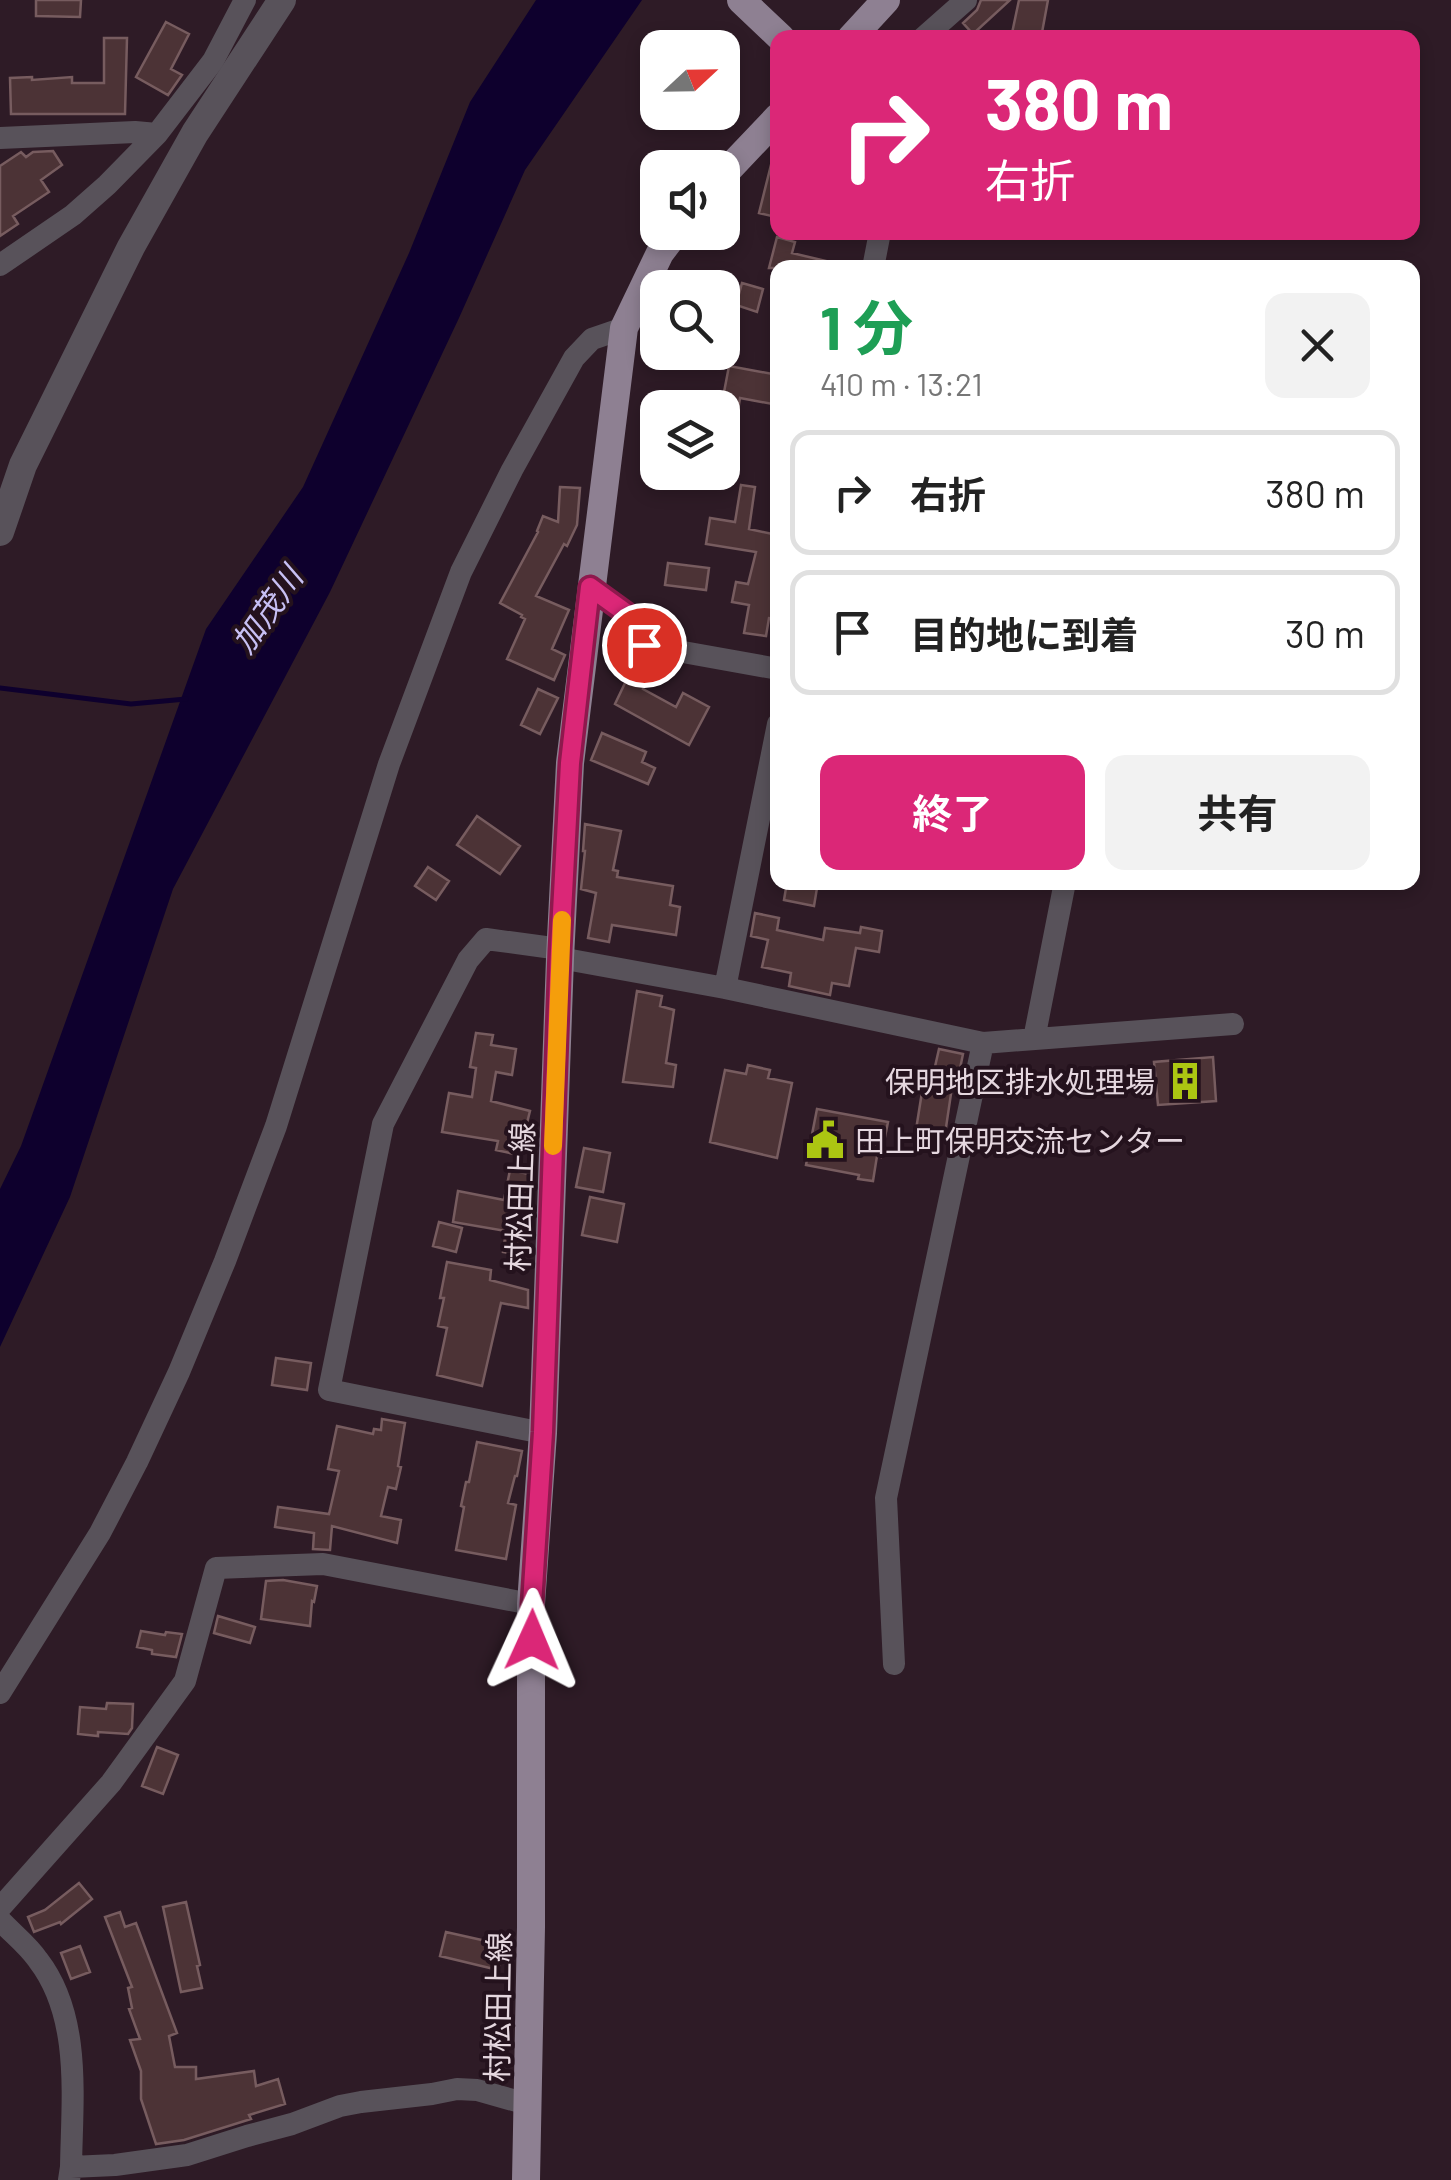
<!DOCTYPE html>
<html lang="ja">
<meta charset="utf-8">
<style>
body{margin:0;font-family:Barlow,"Noto Sans JP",sans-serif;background:#f2f2f2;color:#222;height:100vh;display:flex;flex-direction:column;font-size:38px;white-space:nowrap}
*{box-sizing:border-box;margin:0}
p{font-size:32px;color:#767676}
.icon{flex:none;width:55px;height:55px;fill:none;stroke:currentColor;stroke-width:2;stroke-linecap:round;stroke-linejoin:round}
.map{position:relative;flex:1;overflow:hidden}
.panel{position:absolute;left:770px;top:260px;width:650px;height:630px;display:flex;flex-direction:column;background:#fff;border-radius:20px;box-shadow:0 5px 15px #0003}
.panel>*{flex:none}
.hud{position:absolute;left:770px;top:30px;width:650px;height:210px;border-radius:20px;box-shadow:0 5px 15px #0003;background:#db2777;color:#fff;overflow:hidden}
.needle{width:65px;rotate:68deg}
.fabs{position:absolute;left:640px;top:30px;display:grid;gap:20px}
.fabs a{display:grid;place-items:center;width:100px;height:100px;border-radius:20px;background:#fff;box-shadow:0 5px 15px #0003;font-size:50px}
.pin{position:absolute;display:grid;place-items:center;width:85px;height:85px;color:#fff;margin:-42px;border:5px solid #fff;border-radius:50%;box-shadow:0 2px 10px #0007}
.me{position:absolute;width:110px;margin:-55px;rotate:1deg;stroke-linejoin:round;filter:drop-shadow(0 0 8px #0008)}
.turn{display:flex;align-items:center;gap:35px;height:210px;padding:0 50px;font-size:45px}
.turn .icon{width:130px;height:130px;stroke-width:2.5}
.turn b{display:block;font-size:70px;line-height:85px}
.round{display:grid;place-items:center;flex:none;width:105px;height:105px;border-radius:20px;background:#f2f2f2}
.summary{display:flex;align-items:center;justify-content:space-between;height:170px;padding:0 50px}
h1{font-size:60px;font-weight:700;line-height:75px;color:#1e9e55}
.action{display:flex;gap:20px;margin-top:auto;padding:20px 50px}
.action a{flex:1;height:115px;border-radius:20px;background:#db2777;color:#fff;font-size:40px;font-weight:700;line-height:115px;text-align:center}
.action a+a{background:#f2f2f2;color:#222}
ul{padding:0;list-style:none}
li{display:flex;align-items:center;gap:30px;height:125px;margin:0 20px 15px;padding:0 30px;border:5px solid #e0e0e0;border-radius:20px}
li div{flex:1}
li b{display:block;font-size:38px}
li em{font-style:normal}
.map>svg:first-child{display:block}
</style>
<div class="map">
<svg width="1451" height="2180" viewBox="0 0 1451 2180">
<rect width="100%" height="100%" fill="#2e1b26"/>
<path fill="#0e002d" d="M536,0h106l-117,170 -66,148 -129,274 -157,297 -103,308 -70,150v-158l21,-43 185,-517 97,-142 106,-234 61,-151z"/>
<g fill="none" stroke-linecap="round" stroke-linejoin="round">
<path stroke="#0e002d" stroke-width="5" d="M0,688l131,16 55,-5"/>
</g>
<path fill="#4c3336" stroke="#775c5f" stroke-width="2.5" d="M36,0h45l-1,17 -44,-1z
M981,0h29l-37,34 -10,-11 14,-13z
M1019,0h29l-7,38h-30z
M166,22l23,12 -18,35 11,6 -14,20 -32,-18z
M104,38h23l-2,76h-114l-1,-36 22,-1v3l40,-3v6h32z
M53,151l9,14 -21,15 8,12 -36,24 5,8 -18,12v-70l21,-14 5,5 7,-5z
M772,161l6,1 -2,55 -17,-4z
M777,237l18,5 -3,11 38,9 -1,6h-60z
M742,283l21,6 -6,23 -21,-7z
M729,366l49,9v30l-38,-7 -3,19 -15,-3 -1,-6z
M741,485l14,2 -6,42 28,6 -3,10 4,1v73l-9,-1 -3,18 -22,-3 5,-28 -17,-3 4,-20 12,2 8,-32 -50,-8 4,-26 25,4z
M560,487l20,1 -3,37 -10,21 -3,-2 -28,52 33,14 -17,39 13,6 -11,25 -47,-21 18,-40 -4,-2 1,-2 -22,-12 38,-71 -1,-1 6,-15 15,6z
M668,563l41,5 -3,22 -41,-5z
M637,658l20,5 -14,26 33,18 7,-14 26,14 -20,38 -74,-41z
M538,689l20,9 -18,36 -19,-9z
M602,733l44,19 -4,10 13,6 -7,16 -57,-24z
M477,816l43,30 -20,28 -43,-29z
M585,824l36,7 -8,39 5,1 -1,6 56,9 -3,19 10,2 -4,28 -64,-10 -3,17 -21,-4 8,-45 -15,-4 4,-38h-2z
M428,867l21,14 -13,19 -21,-14z
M787,882h31l-4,24 -30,-6z
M755,913l24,5 -2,12 46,10 2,-12 35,5 1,-6 21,4 -3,21 -23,-4 -7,38 -17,-3 -2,12 -41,-9 2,-13 -29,-6 6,-27 -17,-4z
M637,991l25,5 -2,10 14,4 -8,53 10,2 -3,22 -50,-5z
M476,1033l17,2 -2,10 25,4 -4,26 -16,-3 -5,29 39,10 -11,44 -23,-5 2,-9 -56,-9 7,-39 23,4 4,-29 -6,-1z
M939,1049l24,5 -7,34 -4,-1 -8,54 -29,-5 7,-44 7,1z
M1213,1057l3,44 -58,4 -4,-43z
M748,1065l22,5 -2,8 24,5 -15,75 -67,-16 15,-72 21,4z
M817,1109l71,13 -7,35 -4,-1 -4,25 -15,-2 1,-4 -53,-10z
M584,1148l26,5 -7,39 -27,-5z
M510,1170l19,4 -4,22 3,1 -8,58 -17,-3 3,-21 -53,-9 5,-31 46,9z
M590,1197l34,7 -7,38 -35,-7z
M439,1222l23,6 -6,24 -23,-6z
M447,1262l44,8 -1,10 38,10v18l-27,-5 -19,83 -45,-11 10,-47 -9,-2 6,-28h-4z
M276,1358l35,5 -4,27 -35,-5z
M382,1419l23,4 -7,43 3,1 -5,22 -8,-2 -7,29 20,4 -4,23 -65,-17 -2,24 -17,-1 1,-16 -39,-6 3,-20 51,7 10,-43 -11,-2 9,-43 36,8 1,-5 7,1z
M477,1442l45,9 -5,25h-2l-7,27 8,2 -10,54 -50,-9 8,-43 -3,-1 5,-24h3z
M283,1580l34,6 -3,16 -2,-1 -2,25 -49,-7 5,-38z
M218,1616l37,11 -5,16 -36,-10z
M141,1631l24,4 1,-3 16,2 -6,23 -24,-3v-4l-15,-3z
M107,1703l26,1 -1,24 -4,6 -30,-2v4l-20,-2 2,-27 26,2z
M157,1747l21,8 -15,39 -21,-8z
M79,1883l13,16 -31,25 -1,-2 -26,10 -6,-15 17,-7z
M186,1902l14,63 -3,1 5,22 -21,4 -18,-85z
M120,1912l5,15 11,-4 41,110 -8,3 6,31h21v12l58,-8 2,15 22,-7 7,25 -36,11 2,4 -67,21 -28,4 -15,-45v-28l-11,-31 10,-1 -11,-30 3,-1 -4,-20 4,-1 -27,-70z
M446,1932l58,13 -6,25 -58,-14z
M80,1946l10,26 -19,7 -10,-26z"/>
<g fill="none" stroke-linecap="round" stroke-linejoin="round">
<path stroke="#58525a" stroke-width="22" d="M923,38l43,-38
M0,138l135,-6 22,2
M0,265l73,-50 34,-30 50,-51 56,-73 32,-61
M873,268l7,-36
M590,587l37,26 17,32 134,24
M560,958l165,30 258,55 250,-19
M725,988l53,-264
M1034,1039l31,-157
M543,1433l-214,-43 54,-266 85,-164 18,-21 74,10
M894,1664l-8,-166 97,-455
M0,1693l100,-160 37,-71 42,-90 46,-111 51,-135 113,-362 72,-192 51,-102 62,-112 18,-19 32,-11
M0,1908l111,-125 74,-102 31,-113 107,-4 208,40
M0,1920c12,13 28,25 38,40 44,57 34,139 33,207l-2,13
M71,2167l44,-2 72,-10 60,-19 45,-12 48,-18 21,-4 71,-8 25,-5 20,1 50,14"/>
<path stroke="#58525a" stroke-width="28" d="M0,532l23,-67 108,-218 64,-114 87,-133"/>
<path stroke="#8e8092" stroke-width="28" d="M741,0l40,38
M851,38l35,-38
M722,176l56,-59
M526,2180l5,-253v-323l12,-171 17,-475 10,-195 54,-435 36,-75 16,-21"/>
</g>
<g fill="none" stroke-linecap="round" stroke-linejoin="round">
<g stroke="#8e194d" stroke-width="25">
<path id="route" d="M532,1640v-36l11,-172 17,-482 10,-187 20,-176 36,26 18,32"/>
</g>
<use href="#route" stroke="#db2777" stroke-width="18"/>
<path stroke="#f59e0b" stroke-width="18" d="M553,1146l9,-226"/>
</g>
<defs>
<g id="building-bare" transform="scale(3)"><path d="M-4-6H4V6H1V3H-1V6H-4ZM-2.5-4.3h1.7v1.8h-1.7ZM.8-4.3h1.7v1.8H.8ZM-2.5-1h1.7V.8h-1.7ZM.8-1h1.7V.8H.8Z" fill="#acc612" stroke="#24121d" stroke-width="2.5" paint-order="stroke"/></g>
<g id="civic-bare" transform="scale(3)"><path d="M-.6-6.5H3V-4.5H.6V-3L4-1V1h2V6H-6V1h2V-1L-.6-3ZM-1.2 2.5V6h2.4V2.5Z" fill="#acc612" stroke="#24121d" stroke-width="2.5" paint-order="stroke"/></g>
</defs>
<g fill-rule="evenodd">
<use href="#building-bare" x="1185" y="1081"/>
<use href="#civic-bare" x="825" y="1140"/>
</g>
<g text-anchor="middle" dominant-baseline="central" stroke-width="8" stroke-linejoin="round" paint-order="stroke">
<g font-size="30" fill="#e5d7df" stroke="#24121d" text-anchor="end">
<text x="1155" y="1081">保明地区排水処理場</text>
<text x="855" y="1140" text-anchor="start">田上町保明交流センター</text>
</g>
<g font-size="30" fill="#e5d7df" stroke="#24121d">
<text transform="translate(519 1197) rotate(-88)">村松田上線</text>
<text transform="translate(497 2007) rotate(-89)">村松田上線</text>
</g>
<g font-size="32" font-style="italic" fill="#c7c0f4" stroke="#24121d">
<text transform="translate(266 609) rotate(-55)">加茂川</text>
</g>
</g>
</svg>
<div class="fabs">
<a><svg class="needle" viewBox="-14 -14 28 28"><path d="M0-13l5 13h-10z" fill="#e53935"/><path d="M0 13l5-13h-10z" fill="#767676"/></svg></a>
<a><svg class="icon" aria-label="sound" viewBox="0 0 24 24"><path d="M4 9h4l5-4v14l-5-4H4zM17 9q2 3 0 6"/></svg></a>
<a><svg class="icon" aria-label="search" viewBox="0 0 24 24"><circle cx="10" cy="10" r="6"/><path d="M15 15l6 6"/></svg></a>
<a><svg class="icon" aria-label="layers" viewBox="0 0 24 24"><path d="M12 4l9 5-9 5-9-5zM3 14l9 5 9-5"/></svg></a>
</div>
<div class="pin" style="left:644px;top:645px;background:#d93025"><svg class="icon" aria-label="arrive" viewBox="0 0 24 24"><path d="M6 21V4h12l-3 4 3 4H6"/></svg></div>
<svg class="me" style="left:532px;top:1640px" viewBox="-20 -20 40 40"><path d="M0-17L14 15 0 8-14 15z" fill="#db2777" stroke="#fff" stroke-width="4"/></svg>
<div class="hud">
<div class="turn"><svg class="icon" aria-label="right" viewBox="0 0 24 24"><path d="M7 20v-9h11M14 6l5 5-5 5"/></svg><div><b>380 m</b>右折</div></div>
</div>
<section class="panel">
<div class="summary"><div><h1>1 分</h1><p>410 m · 13:21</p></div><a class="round"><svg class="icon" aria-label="close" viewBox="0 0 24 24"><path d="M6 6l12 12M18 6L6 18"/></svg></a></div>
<ul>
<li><svg class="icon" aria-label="right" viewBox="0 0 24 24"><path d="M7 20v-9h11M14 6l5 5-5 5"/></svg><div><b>右折</b></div><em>380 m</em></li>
<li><svg class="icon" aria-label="arrive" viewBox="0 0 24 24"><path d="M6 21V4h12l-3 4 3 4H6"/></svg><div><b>目的地に到着</b></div><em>30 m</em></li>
</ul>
<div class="action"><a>終了</a><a>共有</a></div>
</section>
</div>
